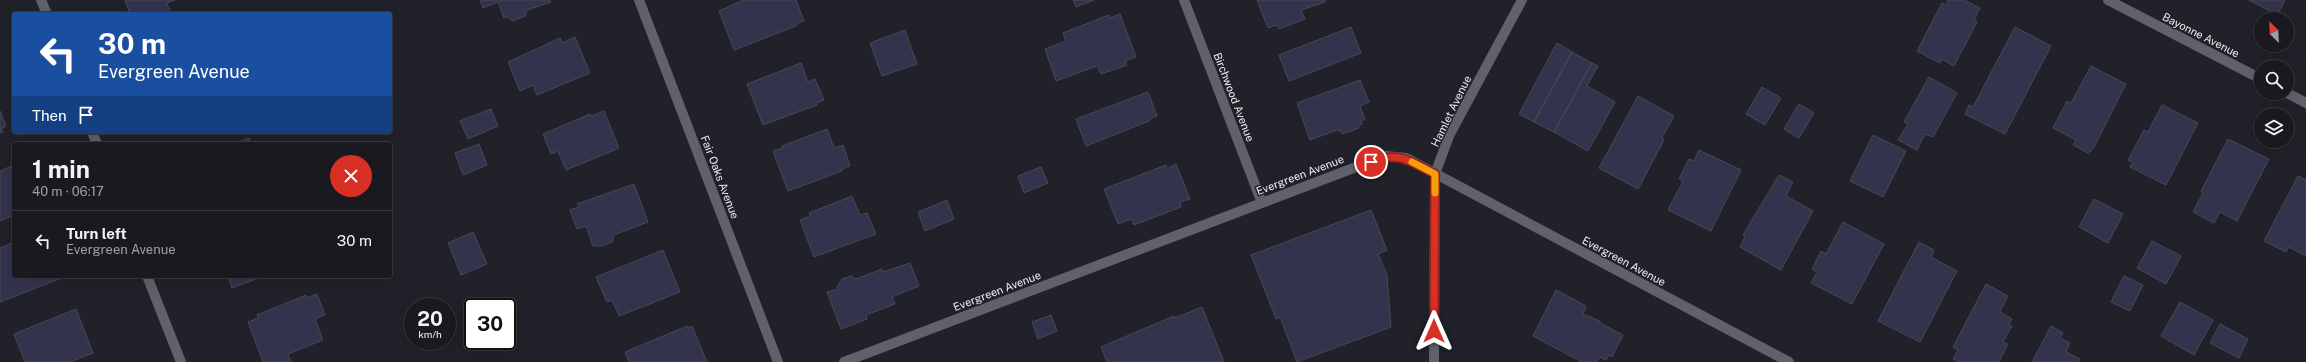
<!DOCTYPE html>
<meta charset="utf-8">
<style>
body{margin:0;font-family:"Public Sans",sans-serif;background:#26262c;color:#f1f3f6;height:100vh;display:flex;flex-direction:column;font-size:15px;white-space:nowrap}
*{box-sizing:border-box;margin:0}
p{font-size:13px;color:#9fa0a4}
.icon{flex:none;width:22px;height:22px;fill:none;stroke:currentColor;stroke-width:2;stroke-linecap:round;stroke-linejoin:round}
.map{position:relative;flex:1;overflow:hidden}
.sheet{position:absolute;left:12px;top:142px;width:380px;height:136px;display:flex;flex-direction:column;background:#19191f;border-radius:4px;box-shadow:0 4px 16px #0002,0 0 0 1px #37383d}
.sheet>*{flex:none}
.banner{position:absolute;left:12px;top:12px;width:380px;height:122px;border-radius:4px;box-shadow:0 4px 16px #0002,0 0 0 1px #37383d;background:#1a4fa0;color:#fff;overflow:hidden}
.needle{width:26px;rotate:336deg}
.fabs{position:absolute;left:2254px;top:12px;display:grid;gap:8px}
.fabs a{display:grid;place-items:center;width:40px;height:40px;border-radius:50%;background:#19191f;box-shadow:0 4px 16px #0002,0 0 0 1px #37383d;font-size:20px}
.speed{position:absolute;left:404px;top:298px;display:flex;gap:8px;font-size:20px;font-weight:700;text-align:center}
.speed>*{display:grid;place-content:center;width:52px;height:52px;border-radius:50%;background:#19191f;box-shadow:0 4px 16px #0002,0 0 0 1px #37383d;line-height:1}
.speed small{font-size:10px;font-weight:400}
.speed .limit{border:2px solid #111;border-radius:6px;background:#fff;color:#111}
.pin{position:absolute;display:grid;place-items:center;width:34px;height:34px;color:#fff;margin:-17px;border:2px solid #fff;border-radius:50%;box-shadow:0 1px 4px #0007}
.me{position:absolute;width:44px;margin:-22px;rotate:0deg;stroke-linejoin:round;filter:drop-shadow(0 0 3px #0008)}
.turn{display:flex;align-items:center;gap:14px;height:84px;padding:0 20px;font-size:18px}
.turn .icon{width:52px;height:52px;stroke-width:2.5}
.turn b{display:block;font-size:28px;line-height:34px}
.then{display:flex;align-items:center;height:38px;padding:0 20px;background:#0003;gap:8px;font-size:15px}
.round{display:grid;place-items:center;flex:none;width:42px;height:42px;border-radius:21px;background:#26262c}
.headline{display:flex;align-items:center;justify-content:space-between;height:68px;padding:0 20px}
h1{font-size:24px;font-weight:700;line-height:30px}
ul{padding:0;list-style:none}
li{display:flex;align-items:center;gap:12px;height:60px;padding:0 20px;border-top:1px solid #37383d}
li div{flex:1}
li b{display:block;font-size:15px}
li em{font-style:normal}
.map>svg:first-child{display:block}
</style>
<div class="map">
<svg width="2306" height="362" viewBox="0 0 2306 362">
<rect width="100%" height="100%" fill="#212129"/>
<path fill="#34334e" stroke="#494952" d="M125,0h50l-8,3 4,11h-41z
M480,0h70l1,2 -24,8 -2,6 -12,5 -6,-4 -3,1 -6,-16 -15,6z
M743,0h53l8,21 -8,3v2l-62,24 -15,-39z
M1073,0h21l-18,7z
M1257,0h68v2l-24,8 4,9 -26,10 -2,-4 -9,3z
M1948,0h16l16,8 -6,12 3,2 -23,44 -12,-7 -2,4 -23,-12 25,-48 4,2z
M2249,0h36l-8,15z
M1120,14l16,43 -11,4 2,4 -26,9 -4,-8 -41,15 -11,-32 21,-8 -3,-8 46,-18v3z
M1351,27l10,26 -72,28 -10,-26z
M2015,27l36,19 -46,88 -40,-20 4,-9 4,2z
M905,30l12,34 -35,12 -12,-33z
M575,37l15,36 -53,22 -4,-10 -13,6 -12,-29 52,-24 2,5z
M1557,43l15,9 -38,70 -15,-8z
M1572,52l20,11 -38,69 -20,-10z
M801,63l7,19 7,-3 9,21 -8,3 1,2 -54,20 -16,-41z
M1592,63l6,3 -11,20 28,16 -27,49 -34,-19z
M2091,66l35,18 -33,65 -5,4 -15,-8 3,-5 -23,-12 14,-27 4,2z
M1929,77l28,16 -24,44 -8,-3 -8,16 -19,-10 10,-16 -4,-2z
M1360,80l9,22 -9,4 5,13 -4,2 1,3 -4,2 1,2 -17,6 -1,-3 -4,-1 -27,10 -13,-37z
M1762,87l19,11 -16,27 -19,-11z
M1148,92l9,24 -8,3v2l-63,25 -10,-27z
M1638,96l36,20 -12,22 2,2 -26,49 -39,-21z
M1799,104l15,9 -15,25 -15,-9z
M2162,105l36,18 -32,62 -36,-18 3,-5 -5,-2 16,-30 4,2z
M491,109l7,17 -30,13 -8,-18z
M0,111l6,15 -4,2 1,4 -3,1z
M604,111l15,37 -53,22 -8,-19 -7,3 -8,-20 47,-20 1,2z
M827,129l7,19 9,-3 7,21 -8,3v2l-54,20 -15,-40 10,-3 -1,-2z
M1873,135l33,16 -23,46 -33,-16z
M249,138l2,6h-17z
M2228,139l41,20 -32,62 -17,-9 -6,11 -21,-11 10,-19 -2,-2z
M479,144l8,21 -24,10 -8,-22z
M1699,150l42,20 -30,61 -43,-21 15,-29 -4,-2 10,-20 5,2z
M1176,164l14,35 -10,3 1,5 -47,18 -2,-6 -14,5 -14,-35 62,-24 1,4z
M14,165v50l-14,6v-50z
M1041,167l7,16 -24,10 -6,-17z
M1779,175l14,7 -7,14 27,15 -32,59 -41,-23 5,-10 -2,-2z
M2298,176l8,4v76l-17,-9 -3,5 -22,-11z
M634,184l14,38 -34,13 -2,7 -10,4h-9l-7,-20 -9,3 -7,-19 9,-3 -2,-3z
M852,196l8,19 7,-2 9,21 -62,23 -14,-37 10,-4 -1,-3z
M2094,199l29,15 -15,29 -29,-16z
M947,200l7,19 -29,12 -7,-19z
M1371,210l16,40 -9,4 9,21 4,52 -94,35 -17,-45 -4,2 -25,-64z
M1843,222l41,22 -32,60 -41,-21 6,-11 -5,-3 9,-18 5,3z
M473,232l14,32 -26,11 -13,-32z
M2152,241l29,15 -15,28 -29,-16z
M14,242v34h53l-67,26v-54z
M1919,242l15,8 -3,7 26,14 -37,71 -42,-21z
M663,250l17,42 -61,24 -7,-16 -5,2 -11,-25z
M910,263l9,23 -27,11 3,7 -29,11 1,4 -26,10 -14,-37 11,-3 -1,-2 5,-8 9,-3 5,3 26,-10 1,3z
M228,276h37l-33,12z
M2124,276l19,9 -13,26 -19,-9z
M1986,284l22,12 -8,16 12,7 -3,5 3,2 -9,16 5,2 -9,18h-40l-6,-3 5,-9 -5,-3z
M1556,290l30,16 -3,8 17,7v2l23,12 -11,22 -3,-2 -3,5 -6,-3 -3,5h-15l-49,-26z
M317,294l8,21 -10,4 8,21 -35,14 3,8h-28l-15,-40 10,-4 -1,-3 49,-20 1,3z
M2180,302l33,18 -19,35 -33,-19z
M1202,307l22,55h-117l-6,-15 73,-31 1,2z
M76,309l17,44 -23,9h-45l-11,-28z
M1051,315l6,16 -19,8 -6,-17z
M2220,324l28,15 -9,19 -29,-15z
M687,326l1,2 4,-2 15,36h-78l-4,-10z
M2051,326l12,7 -3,5 10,5 -4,9 14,7 -2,3h-46z"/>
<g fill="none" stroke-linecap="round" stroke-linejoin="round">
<path stroke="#60616a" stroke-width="10" d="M41,0l6,14
M639,0l139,362
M1184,0l78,203
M2108,0l153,79
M2287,93l19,10
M92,132l5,12
M147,276l34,86
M844,362l541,-206 21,2 383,204
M1434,362l1,-188 14,-38 73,-136"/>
</g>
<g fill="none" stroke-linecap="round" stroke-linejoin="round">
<g stroke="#8d1f18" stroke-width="10">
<path id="route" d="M1371,162c27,-11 40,-1 64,12l-1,157"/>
</g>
<use href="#route" stroke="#d93025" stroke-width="7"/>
<path stroke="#f59e0b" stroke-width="7" d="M1412,162l23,12v19"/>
</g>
<g text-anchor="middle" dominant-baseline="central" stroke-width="3" stroke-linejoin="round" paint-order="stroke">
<g font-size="11" fill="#ebebf1" stroke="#212129">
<text transform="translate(2201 35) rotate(27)">Bayonne Avenue</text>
<text transform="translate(1234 97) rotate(69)">Birchwood Avenue</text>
<text transform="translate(1451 111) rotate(-64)">Hamlet Avenue</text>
<text transform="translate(1300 175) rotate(-21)">Evergreen Avenue</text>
<text transform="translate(720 177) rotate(69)">Fair Oaks Avenue</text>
<text transform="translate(1624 261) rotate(28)">Evergreen Avenue</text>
<text transform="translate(997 291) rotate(-21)">Evergreen Avenue</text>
</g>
</g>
</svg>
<div class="fabs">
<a><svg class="needle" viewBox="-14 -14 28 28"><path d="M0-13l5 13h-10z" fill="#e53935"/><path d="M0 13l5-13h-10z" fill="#9fa0a4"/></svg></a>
<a><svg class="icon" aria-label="search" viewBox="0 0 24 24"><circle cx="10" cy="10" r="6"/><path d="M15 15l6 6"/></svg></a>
<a><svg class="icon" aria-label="layers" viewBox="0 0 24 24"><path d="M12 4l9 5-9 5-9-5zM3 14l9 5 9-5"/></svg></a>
</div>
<div class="speed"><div>20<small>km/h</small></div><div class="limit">30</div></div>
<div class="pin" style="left:1371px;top:162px;background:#d93025"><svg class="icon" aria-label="arrive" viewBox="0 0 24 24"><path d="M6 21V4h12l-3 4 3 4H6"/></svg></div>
<svg class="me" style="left:1434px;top:331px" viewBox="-20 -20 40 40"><path d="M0-17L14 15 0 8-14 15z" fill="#d93025" stroke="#fff" stroke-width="4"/></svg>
<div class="banner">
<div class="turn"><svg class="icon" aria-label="left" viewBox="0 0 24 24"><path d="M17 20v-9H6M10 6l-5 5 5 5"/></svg><div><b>30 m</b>Evergreen Avenue</div></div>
<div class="then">Then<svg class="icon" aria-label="arrive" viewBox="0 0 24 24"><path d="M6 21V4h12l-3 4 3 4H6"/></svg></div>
</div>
<section class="sheet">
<div class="headline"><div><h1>1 min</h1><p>40 m · 06:17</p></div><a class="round" style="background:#d93025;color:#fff"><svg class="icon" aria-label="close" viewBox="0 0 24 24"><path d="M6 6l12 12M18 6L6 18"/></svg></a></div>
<ul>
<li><svg class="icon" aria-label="left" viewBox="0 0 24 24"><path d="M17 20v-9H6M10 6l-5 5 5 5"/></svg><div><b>Turn left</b><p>Evergreen Avenue</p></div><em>30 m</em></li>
</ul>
</section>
</div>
